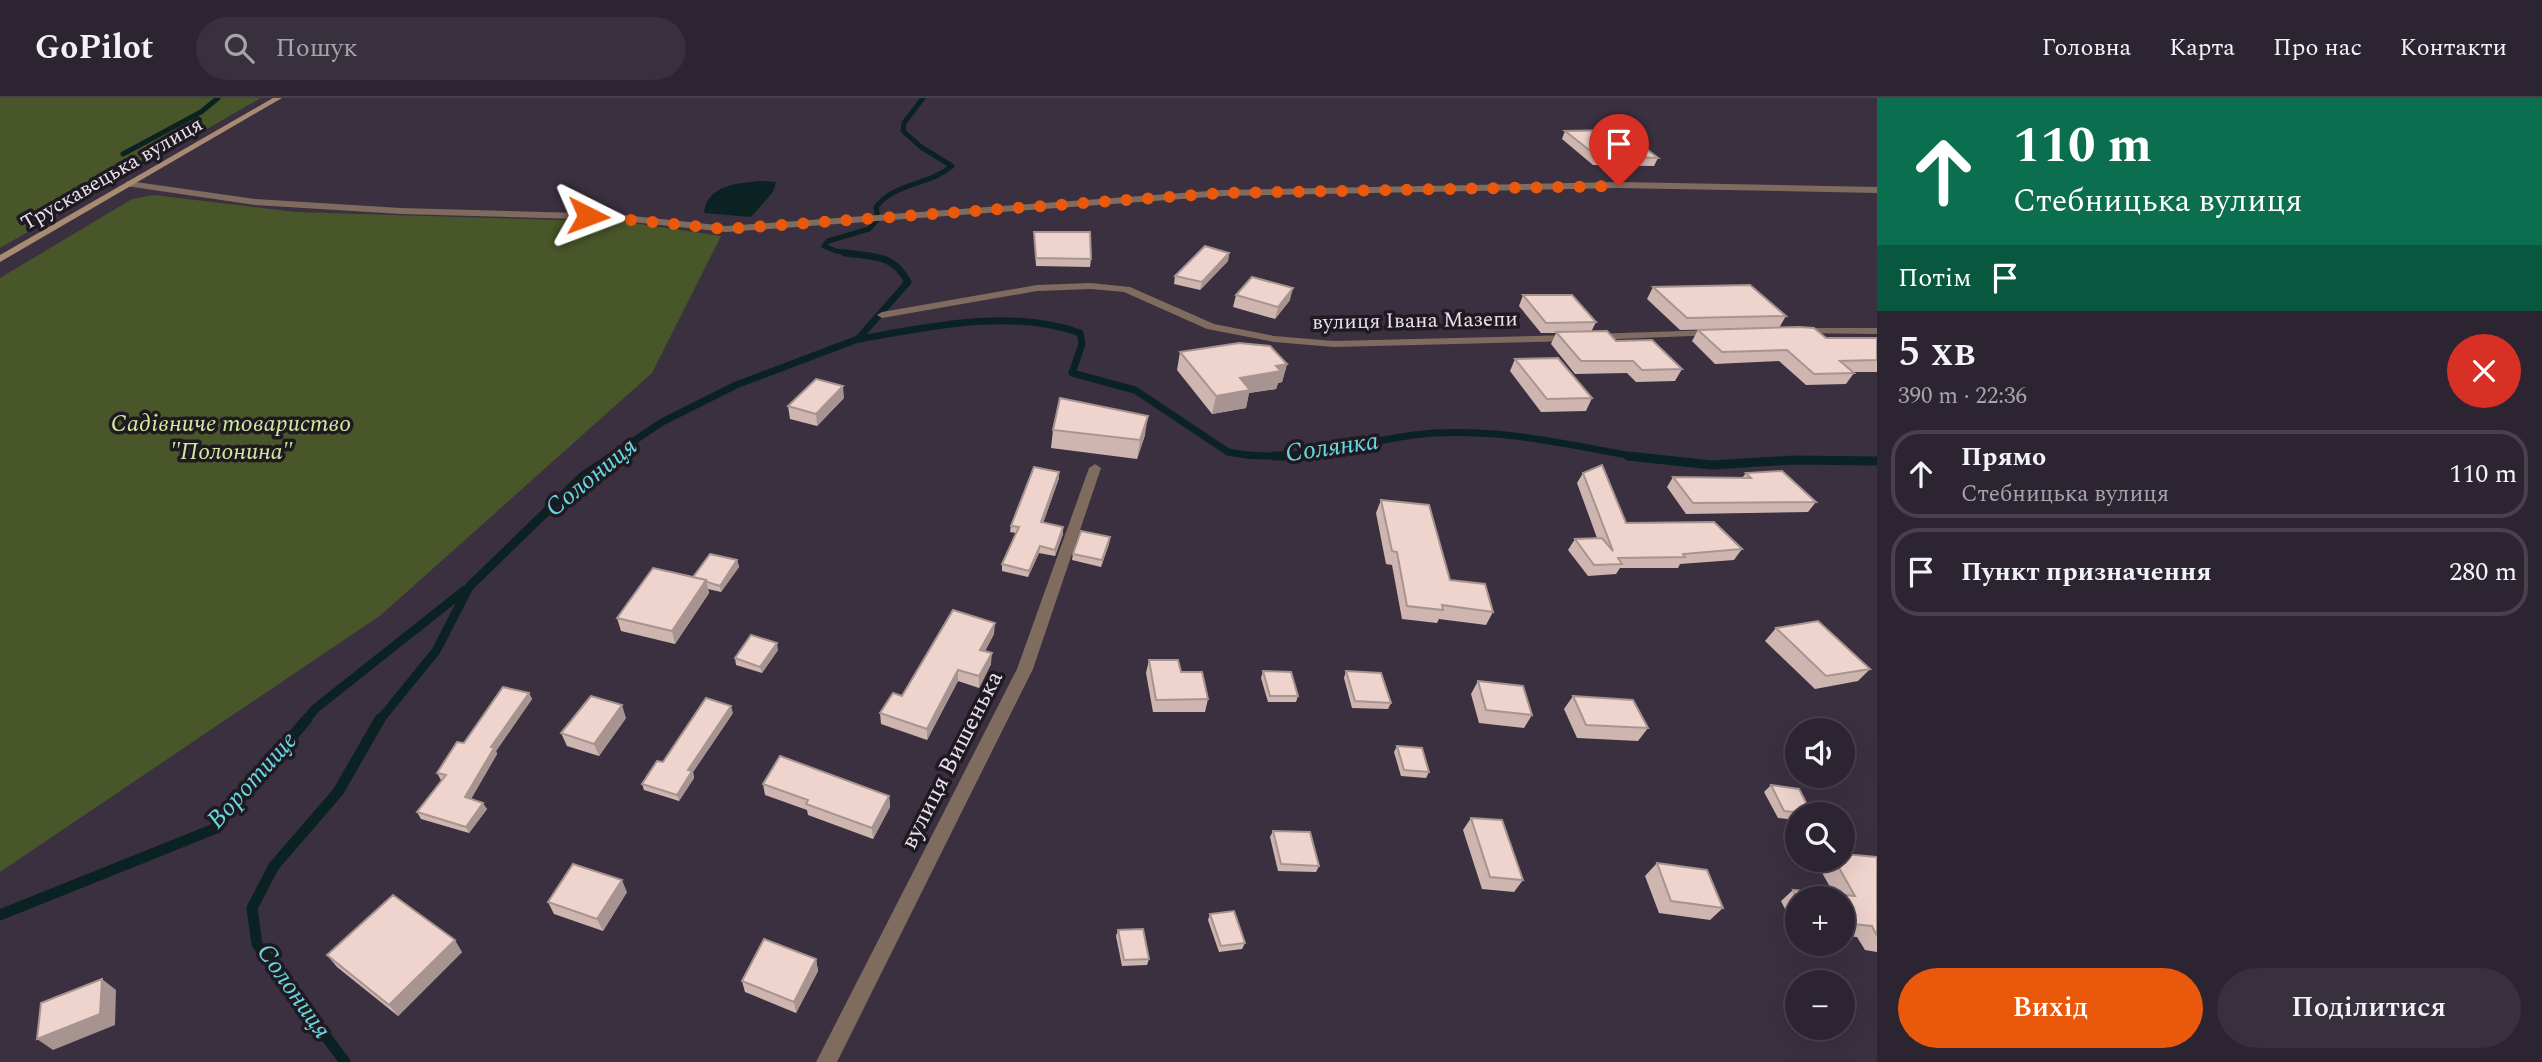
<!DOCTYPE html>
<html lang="uk">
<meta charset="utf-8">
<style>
body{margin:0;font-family:Spectral,serif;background:#38303c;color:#f1f3f6;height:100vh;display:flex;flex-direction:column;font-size:26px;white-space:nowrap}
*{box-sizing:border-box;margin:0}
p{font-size:23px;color:#a6a4ab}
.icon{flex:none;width:38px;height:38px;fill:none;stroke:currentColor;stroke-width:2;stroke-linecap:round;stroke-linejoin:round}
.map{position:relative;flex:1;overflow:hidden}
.drawer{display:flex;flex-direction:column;background:#2c2430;width:665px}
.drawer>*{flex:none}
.banner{background:#0b6e4f;color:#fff;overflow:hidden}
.buttons{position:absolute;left:1785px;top:620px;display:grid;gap:14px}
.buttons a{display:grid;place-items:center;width:70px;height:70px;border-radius:50%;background:#2c2430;box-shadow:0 7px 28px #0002,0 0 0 2px #48414c;font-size:35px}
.pin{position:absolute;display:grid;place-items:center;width:60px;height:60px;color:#fff;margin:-72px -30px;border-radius:50% 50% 50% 0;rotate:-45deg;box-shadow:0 0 7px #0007}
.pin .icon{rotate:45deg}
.me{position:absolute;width:77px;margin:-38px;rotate:93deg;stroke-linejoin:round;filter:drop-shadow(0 0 5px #0008)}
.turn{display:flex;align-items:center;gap:24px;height:147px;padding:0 21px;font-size:32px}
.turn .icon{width:91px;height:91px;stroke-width:2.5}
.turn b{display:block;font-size:49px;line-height:60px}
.then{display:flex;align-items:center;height:66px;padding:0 21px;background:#0003;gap:14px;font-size:26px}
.round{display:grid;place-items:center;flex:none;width:74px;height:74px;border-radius:37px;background:#38303c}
.summary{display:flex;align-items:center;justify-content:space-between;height:119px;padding:0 21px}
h1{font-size:42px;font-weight:600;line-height:52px}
.primary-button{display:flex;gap:14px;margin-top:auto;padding:14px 21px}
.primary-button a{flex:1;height:80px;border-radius:42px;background:#ea580c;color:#fff;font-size:28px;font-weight:600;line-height:80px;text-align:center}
.primary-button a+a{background:#38303c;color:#f1f3f6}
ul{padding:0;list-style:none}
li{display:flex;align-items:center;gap:21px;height:88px;margin:0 14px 10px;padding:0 7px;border:4px solid #48414c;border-radius:28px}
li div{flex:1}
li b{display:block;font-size:26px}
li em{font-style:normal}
header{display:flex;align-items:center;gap:42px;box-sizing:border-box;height:98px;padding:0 35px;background:#2c2430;border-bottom:2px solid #48414c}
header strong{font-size:33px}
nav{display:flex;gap:38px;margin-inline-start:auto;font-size:24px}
.search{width:490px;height:63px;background:#38303c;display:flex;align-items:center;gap:18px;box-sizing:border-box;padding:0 24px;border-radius:38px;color:#a6a4ab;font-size:26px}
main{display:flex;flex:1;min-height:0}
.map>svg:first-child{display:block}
</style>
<header>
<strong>GoPilot</strong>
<div class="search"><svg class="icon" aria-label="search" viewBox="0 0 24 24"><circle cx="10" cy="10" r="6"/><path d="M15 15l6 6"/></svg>Пошук</div>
<nav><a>Головна</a><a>Карта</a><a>Про нас</a><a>Контакти</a></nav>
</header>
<main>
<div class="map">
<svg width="1877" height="964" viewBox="0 0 1877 964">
<rect width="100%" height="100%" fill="#3b3040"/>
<path fill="#485629" d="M0,0h261l-261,150z
M154,97l142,17 330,10 95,14 -69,137 -271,242 -381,257v-594l132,-79z"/>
<path fill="#0b2223" d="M763,83l13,1 -3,10 -22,25 -47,-4c3,-29 35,-30 59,-32z"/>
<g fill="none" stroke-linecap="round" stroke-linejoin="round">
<path stroke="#0b2223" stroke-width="5" d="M123,56l78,-42 17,-14
M866,157l-30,-4 -12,-5 4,-5 41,-12 9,-10 -2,-12c20,-25 52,-21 76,-41l-31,-19 -18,-16 1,-8 19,-25"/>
<path stroke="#0b2223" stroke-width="7" d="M859,241c70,-12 152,-31 221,-6l2,11 -10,29 63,17 93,62c64,13 123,-8 185,-17 75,-9 151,8 223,22
M610,359l52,-35 74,-37 122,-46 50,-57c-15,-28 -34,-25 -63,-29"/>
<path stroke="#0b2223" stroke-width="9" d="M1275,358h33
M1628,358l84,9 82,-5 83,1
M305,623l11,-13 149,-118
M379,623l57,-70 33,-64 114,-111 30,-20"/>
<path stroke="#0b2223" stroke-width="11" d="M0,817l214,-86 93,-110
M345,964l-88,-118 -5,-36 22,-42 64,-74 42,-73"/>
<path fill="#7f6c5e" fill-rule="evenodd" d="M129,83l126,18 146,9 213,6 112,12 497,-36 396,-8 258,5v6l-258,-5 -396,8 -497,36 -112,-12 -213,-6 -146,-9 -129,-19v-4z
M1091,185l39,4 84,37 60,12 60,5 238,-6 5,3 -5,3 -238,6 -60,-5 -67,-13 -83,-37 -33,-3 -54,2 -155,27 -5,-3 5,-3 155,-27z
M1799,230h78v6l-82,-1 -1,-2z
M1712,232l5,3 -1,2 -124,5 -5,-3 5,-3z
M1095,366l6,4 -68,201 -196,393h-21l201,-393 72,-201z"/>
<path fill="#a98b74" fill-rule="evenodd" d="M273,0h9l-282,164v-7z"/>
</g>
<path fill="#ceb5b0" d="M1565,33l93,27 -4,8 -61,-1 -31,-26z
M1034,134l57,27 -1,8 -54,-1z
M1229,155l-1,8 -28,29 -26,-6 1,-8z
M1653,189l133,29 -7,12 -99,2 -33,-31z
M1236,197l54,5 -15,19 -42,-12z
M1523,197l73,27 -5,10 91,37 -7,12 -39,1 -9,-9 -52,1 -24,-30 5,-11h-15l-22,-27z
M1698,232l128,8h51v34h-24l1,1 -8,11 -40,1 -27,-24 -64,3 -23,-23z
M1180,254l107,12 -5,18 -4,1 -2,6 -27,4 -3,15 -34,6 -35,-44z
M1515,261l77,39 -6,13 -45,1 -31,-41z
M844,300l-27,28 -27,-7 -2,-13z
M1053,332l92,5 -8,24 -86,-11z
M1059,374v6l-16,45 20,11 -8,22 -16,-3 -11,24 -26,-6v-7l14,-31 -6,-1 1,-6z
M1583,375l43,50 116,26 -8,11 -54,4 -2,4h-58l-4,6 -28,2 -20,-26 7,-11 22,-1 -20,-55z
M1746,375l70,29 -8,10 -122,2 -19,-27 6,-10 69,1z
M1381,402l69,80 43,32 -7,13 -47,-6 -2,4 -35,-4 -10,-54 -6,-1 -10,-51z
M1110,439l-1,7 -8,23 -29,-7 1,-6z
M737,462l2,7 -18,25 -13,-3 1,4 -34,51 -54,-13 -4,-13 76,-41z
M1776,530l94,41 -12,12 -43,8 -50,-48z
M994,536l-9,17 6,13 -12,24 -21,-7 -31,59 -46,-16 -1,-11 22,-17z
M778,552l-16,23 -26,-8 -1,-7z
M1149,562l32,12 27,27 -3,13h-52l-7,-39z
M1263,573l35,25 -2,6h-28l-7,-24z
M1346,573l45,32 -3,6 -36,-1 -8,-30z
M1478,583l54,34 -8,13 -45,-5 -8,-29z
M529,595l3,6 -36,52 1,3 -26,45 16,10 -18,24 -48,-14 -4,-7 25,-32h-1l-4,-7 27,-30z
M1573,598l75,32 -10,13 -61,-3 -13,-29z
M733,615l-40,59 1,6 -15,23 -35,-11 -2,-6 21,-22z
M626,620l-27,38 -32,-10 -6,-13z
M1397,648l32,26 -3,6 -25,-2 -7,-24z
M763,686l126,12 1,11 -17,32 -65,-24 -1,-5 -42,-15z
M1771,687l41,29h-15v6l-19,-2 -14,-26z
M1471,720l52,62 -9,12 -32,-3 -19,-59z
M1273,733l46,35 -3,6 -38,-1 -8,-34z
M1877,759v95l-12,-2 -8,-13 -14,-1v-38h-46v33h-1l-15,-30 12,-11 41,4 -17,-30 5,-5z
M1657,765l66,45 -13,12 -51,-7 -14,-37z
M627,794l-24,39 -49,-17 -6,-12z
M1210,816l35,29 -3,6 -23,3 -11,-32z
M1118,832l31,29 -2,6 -25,1 -6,-30z
M462,854l-64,64 -61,-49 -10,-12z
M816,861l2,12 -22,42 -51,-21 -3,-11z"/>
<path fill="#a79490" d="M1229,155l-1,8 -28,29 2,-8z
M1293,190l-3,12 -15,19 3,-12z
M1287,266l-5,18 -4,1 -2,6 -27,4 -3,15 -34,6 4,-18 24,-18 36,-12z
M843,288l1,12 -27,28 -1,-12z
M1148,318l-3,19 -8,24 3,-19z
M1059,374v6l-18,51v-7z
M1063,429v7l-8,22v-6z
M1110,439l-1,7 -8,23 1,-7z
M1040,448l-1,7 -11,24 1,-6z
M737,462l2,7 -18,25 -1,-6z
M706,482l3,13 -34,51 -3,-13z
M995,525l-1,11 -14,27v-11z
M777,545l1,7 -16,23 -2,-6z
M992,555l-1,11 -12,24v-12z
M958,572v11l-31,59v-11z
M529,595l3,6 -36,52 1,3 -29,50 -3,-7 26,-50z
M622,607l4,13 -27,38 -5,-12z
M731,608l2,7 -40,59 1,6 -15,23 -2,-6 11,-25z
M889,698l1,11 -17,32 -1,-11z
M483,705l4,6 -18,24 -3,-6z
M622,782l5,12 -24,39 -6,-12z
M455,842l7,12 -64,64 -9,-11z
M816,861l2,12 -22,42 -2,-11z
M102,881l14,11 -1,35 -62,25 -16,-11z"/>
<path fill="#efd3cd" stroke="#a79490" stroke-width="2" d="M1622,32l36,28 -61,-2 -32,-25z
M1034,134h56l1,27 -55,-1z
M1205,148l24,7 -27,29 -27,-6z
M1252,179l41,11 -15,19 -42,-12z
M1750,187l36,31 -99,2 -34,-31z
M1523,197h49l24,27 -50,1z
M1799,229l15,1 12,10h51v22l-37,1 14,12 -40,1 -27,-24 -65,2 -24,-22z
M1607,233l9,10 36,-1 30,29 -40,1 -9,-9h-52l-25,-29z
M1239,245l31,3 17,18 -11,2 5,5 -41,7 10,12 -34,6 -36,-44z
M1558,260l34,40 -45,1 -32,-40z
M816,281l27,7 -27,28 -28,-8z
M1060,300l88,18 -8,24 -87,-10z
M1602,367l24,58 88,-1 28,27 -59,5 2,3 -67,1 4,6 -28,1 -19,-26 27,-1 11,13 -30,-78z
M1034,369l25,5 -18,50 22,5 -8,23 -15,-4 -11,25 -27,-7 17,-37 -8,-1z
M1782,373l34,31 -123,1 -20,-26 78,1 -5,-5z
M1381,402l48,5 21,75 35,4 8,28 -51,-7 1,5 -36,-4 -10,-54 -5,-1z
M1081,433l29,6 -8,23 -29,-6z
M710,456l27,6 -17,26 -13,-4 -1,-2 -13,-3z
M653,470l53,12 -34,51 -55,-13z
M953,512l42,13 -15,27 12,3 -13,23 -21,-6 -31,59 -47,-16 13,-20 9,3z
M1818,523l52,48 -44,7 -50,-48z
M751,537l26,8 -17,24 -25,-9z
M1149,562h29l3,12h21l6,27 -52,1z
M1263,573l28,1 7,24h-28z
M1346,573l35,2 10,30 -36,-2z
M1478,583l45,5 9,29 -46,-5z
M503,589l26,6 -38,54 3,1 -29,49 18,6 -17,24 -49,-15 29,-37 -9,-2 20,-31 7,1z
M591,598l31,9 -28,39 -33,-11z
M1573,598l60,4 15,28 -62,-3z
M706,600l25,8 -43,64 4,1 -15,24 -35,-11 15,-23 6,1z
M1397,648l25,2 7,24 -25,-2z
M780,658l109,40 -17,32 -66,-24 2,-4 -45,-16z
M1771,687l28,4 13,25 -28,-3z
M1471,720l31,2 21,60 -33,-3z
M1273,733l37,1 9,34 -38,-2z
M1843,756l34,3v79l-5,-10 -29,-3v-25h-46l-4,-8 62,6 -21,-37h9z
M1657,765l50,7 16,38 -52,-7z
M573,766l49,16 -25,39 -49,-17z
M393,797l62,45 -66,65 -62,-50z
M1234,813l11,32 -24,3 -11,-32z
M1143,831l6,30 -25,1 -6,-30z
M764,841l52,20 -22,43 -52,-21z
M102,881l-2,35 -63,25 4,-36z"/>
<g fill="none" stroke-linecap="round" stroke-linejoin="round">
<path stroke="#ea580c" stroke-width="12" stroke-dasharray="0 21.6" d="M588,118l138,13 497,-36 396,-7"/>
</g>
<g text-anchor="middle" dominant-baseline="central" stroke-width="7" stroke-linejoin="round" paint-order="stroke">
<g font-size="21" fill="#e9e2ed" stroke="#1f1a22">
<text transform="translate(112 76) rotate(-30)">Трускавецька вулиця</text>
<text transform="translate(1415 223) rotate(-1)">вулиця Івана Мазепи</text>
</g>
<g font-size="24" font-style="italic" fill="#d1ea9e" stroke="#1f1a22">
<text x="231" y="326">Садівниче товариство<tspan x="231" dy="28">"Полонина"</tspan></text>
</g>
<g font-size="24" fill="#e9e2ed" stroke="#1f1a22">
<text transform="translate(952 662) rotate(-63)">вулиця Вишенька</text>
</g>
<g font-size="26" font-style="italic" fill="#67d7df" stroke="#1f1a22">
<text transform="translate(1332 349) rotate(-8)">Солянка</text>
<text transform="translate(591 379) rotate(-39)">Солониця</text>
<text transform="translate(252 682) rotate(-48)">Воротище</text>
<text transform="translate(294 893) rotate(55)">Солониця</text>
</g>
</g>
</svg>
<div class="buttons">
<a><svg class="icon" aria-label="sound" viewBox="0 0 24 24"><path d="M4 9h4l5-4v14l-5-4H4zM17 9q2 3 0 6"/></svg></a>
<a><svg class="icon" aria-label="search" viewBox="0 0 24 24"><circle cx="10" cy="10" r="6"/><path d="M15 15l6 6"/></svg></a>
<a>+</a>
<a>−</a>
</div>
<div class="pin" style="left:1619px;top:88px;background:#d93025"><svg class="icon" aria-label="arrive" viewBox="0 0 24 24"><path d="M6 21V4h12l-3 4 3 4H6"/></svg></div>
<svg class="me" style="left:588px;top:118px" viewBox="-20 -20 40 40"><path d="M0-17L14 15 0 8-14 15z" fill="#ea580c" stroke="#fff" stroke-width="4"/></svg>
</div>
<section class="drawer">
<div class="banner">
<div class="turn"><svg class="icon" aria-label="ahead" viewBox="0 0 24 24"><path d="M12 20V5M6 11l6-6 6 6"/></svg><div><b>110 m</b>Стебницька вулиця</div></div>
<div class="then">Потім<svg class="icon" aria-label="arrive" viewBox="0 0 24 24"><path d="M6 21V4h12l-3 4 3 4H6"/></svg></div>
</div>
<div class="summary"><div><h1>5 хв</h1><p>390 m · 22:36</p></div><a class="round" style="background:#d93025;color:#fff"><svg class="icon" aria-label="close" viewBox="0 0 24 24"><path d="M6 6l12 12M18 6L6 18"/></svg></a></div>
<ul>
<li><svg class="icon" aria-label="ahead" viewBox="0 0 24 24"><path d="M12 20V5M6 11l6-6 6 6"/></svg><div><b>Прямо</b><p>Стебницька вулиця</p></div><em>110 m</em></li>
<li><svg class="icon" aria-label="arrive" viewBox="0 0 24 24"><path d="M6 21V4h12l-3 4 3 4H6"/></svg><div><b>Пункт призначення</b></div><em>280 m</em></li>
</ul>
<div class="primary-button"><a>Вихід</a><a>Поділитися</a></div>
</section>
</main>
